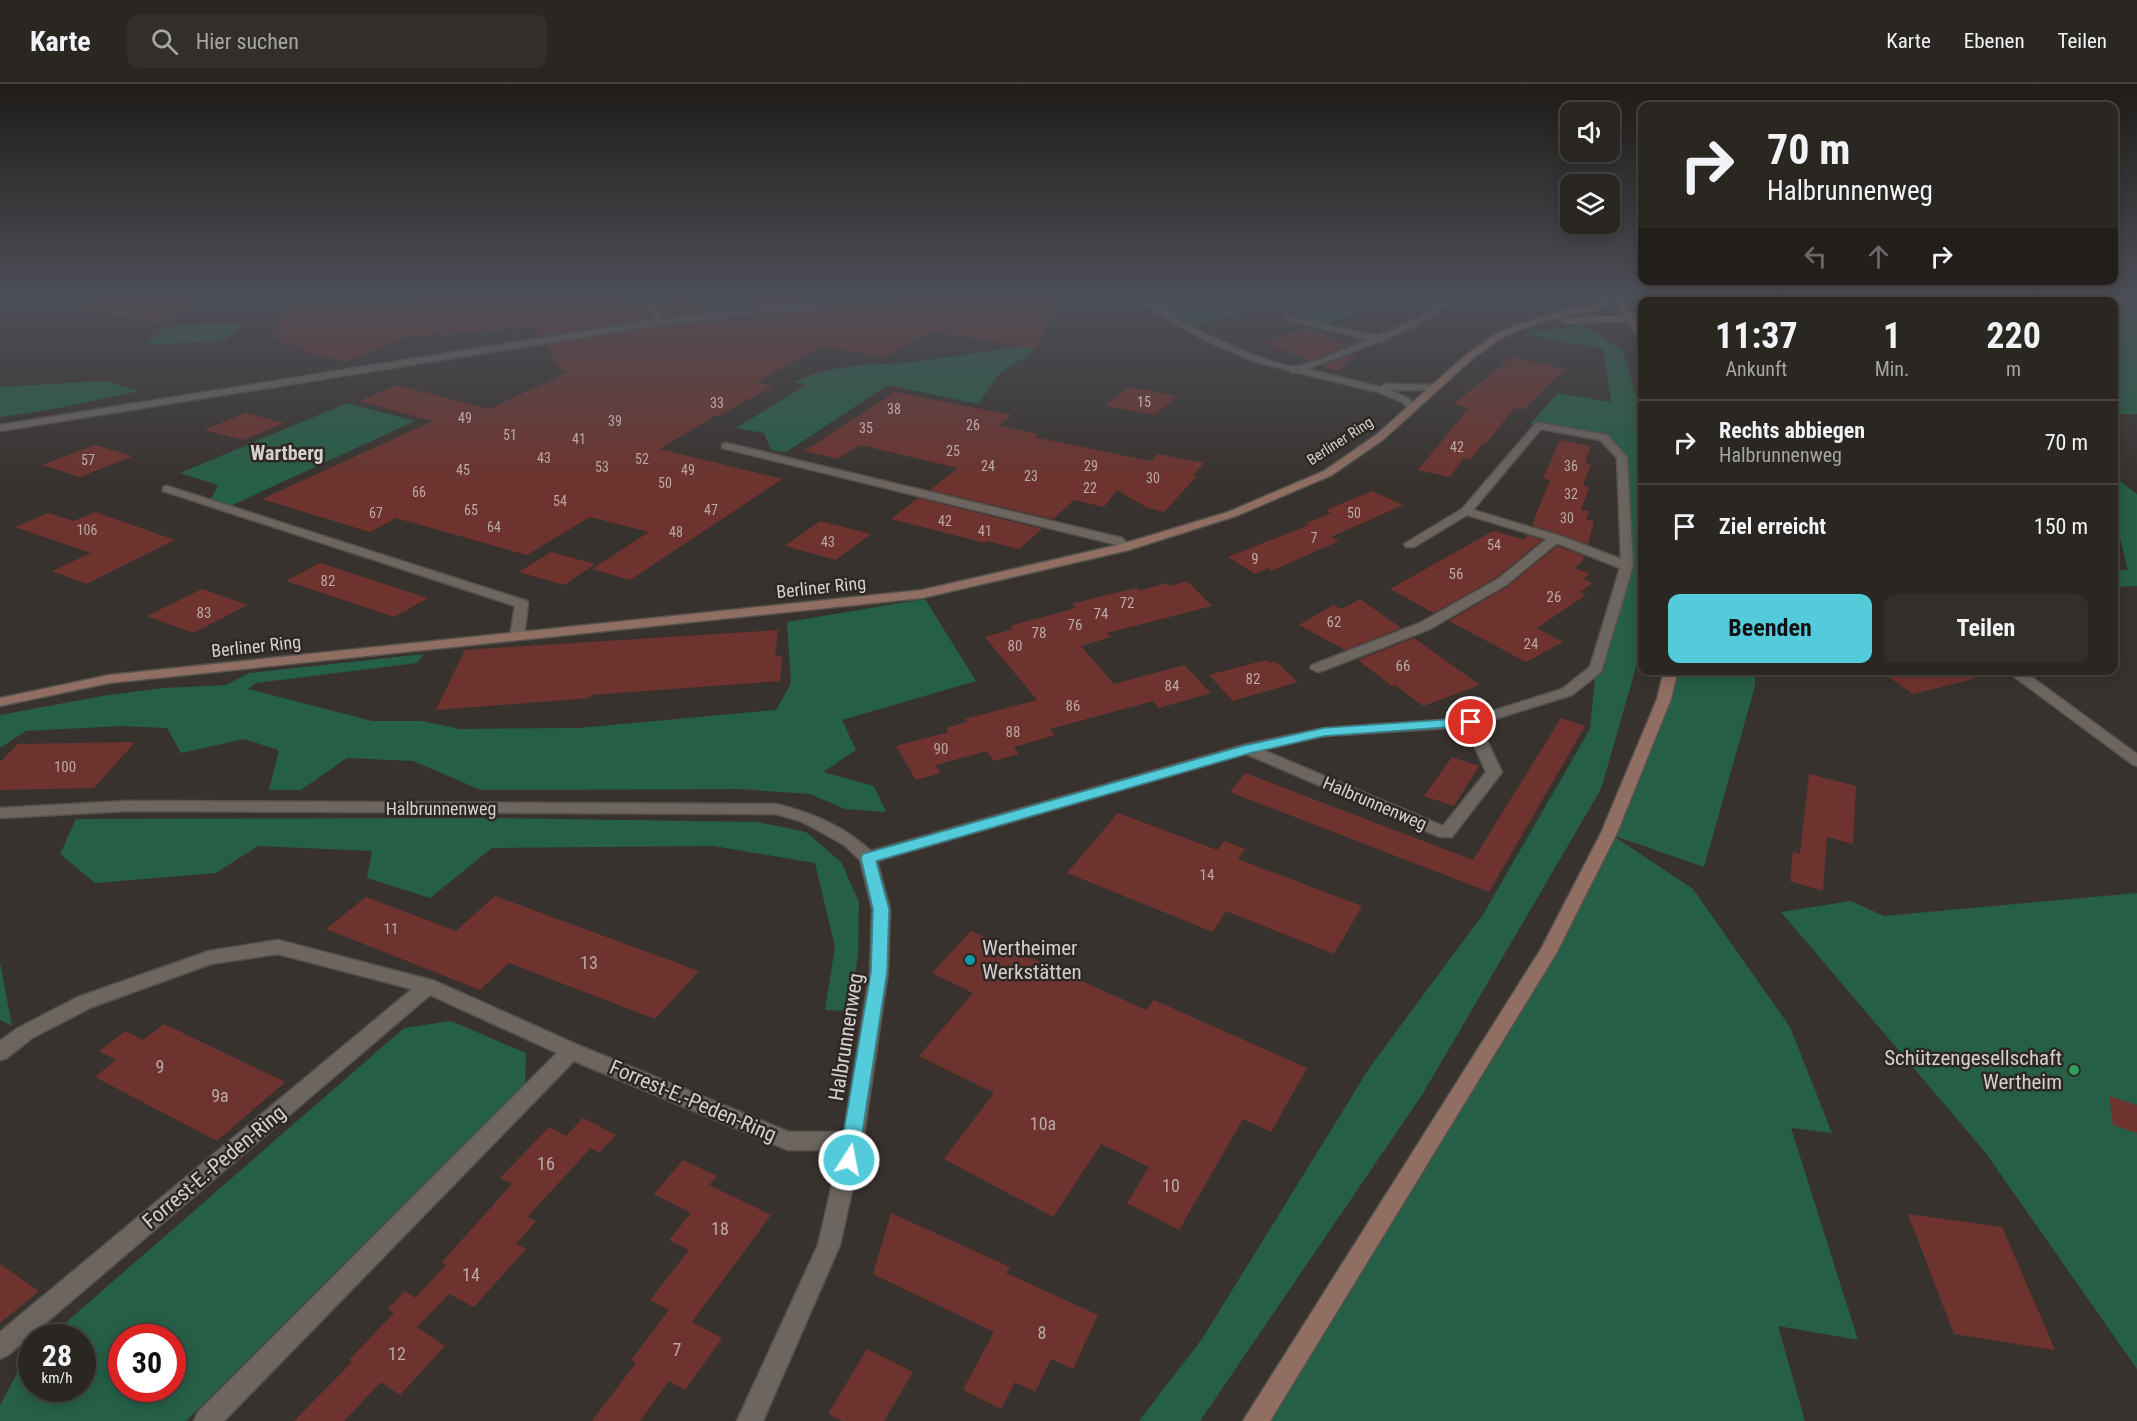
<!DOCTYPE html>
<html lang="de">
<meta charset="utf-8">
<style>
body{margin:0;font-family:"Roboto Condensed",sans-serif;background:#322e2a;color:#f1f3f6;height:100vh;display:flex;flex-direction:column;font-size:22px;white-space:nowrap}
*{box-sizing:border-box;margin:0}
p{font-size:20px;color:#a5a5a5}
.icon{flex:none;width:33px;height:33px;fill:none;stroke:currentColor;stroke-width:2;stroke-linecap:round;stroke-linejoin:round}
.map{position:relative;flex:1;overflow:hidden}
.panel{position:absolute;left:1638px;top:213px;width:480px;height:378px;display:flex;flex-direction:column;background:#2a2622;border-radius:12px;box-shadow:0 3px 15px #0003,0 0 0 2px #464340}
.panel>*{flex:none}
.hud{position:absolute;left:1638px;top:18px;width:480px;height:183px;border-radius:12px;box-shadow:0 3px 15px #0003,0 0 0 2px #464340;background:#2a2622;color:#f1f3f6;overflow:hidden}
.fabs{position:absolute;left:1560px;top:18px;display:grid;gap:12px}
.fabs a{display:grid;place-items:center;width:60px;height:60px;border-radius:12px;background:#2a2622;box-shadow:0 3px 15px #0003,0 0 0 2px #464340;font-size:30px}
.speed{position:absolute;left:18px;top:1240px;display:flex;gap:12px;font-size:30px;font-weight:700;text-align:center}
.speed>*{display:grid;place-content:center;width:78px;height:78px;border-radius:50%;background:#2a2622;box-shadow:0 3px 15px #0003,0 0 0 2px #464340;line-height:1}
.speed small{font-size:15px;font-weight:400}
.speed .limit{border:9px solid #d22;background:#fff;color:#111}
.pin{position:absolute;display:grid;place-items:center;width:51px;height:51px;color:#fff;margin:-26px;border:3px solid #fff;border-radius:50%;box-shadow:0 2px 6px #0007}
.me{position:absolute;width:66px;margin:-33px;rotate:11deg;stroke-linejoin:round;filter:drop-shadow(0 0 4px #0008)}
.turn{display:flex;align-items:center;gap:21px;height:126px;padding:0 30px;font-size:27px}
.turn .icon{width:78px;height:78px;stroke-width:2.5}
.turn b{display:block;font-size:42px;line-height:51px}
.lanes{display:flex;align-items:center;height:57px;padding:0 30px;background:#0003;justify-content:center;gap:30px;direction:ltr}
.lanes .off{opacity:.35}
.eta{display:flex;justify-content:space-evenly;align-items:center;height:102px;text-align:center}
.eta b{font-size:36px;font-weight:700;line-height:42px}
.primary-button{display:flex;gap:12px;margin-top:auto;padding:12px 30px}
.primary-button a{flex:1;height:69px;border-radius:12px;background:#53cbda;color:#111;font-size:24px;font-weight:700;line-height:69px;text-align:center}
.primary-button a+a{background:#322e2a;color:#f1f3f6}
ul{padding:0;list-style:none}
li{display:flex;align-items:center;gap:18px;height:84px;padding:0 30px;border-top:2px solid #464340}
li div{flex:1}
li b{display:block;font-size:22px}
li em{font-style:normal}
header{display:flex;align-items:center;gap:36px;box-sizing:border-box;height:84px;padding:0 30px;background:#2a2622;border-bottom:2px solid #464340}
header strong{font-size:28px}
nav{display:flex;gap:33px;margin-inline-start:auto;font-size:21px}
.search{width:420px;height:54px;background:#322e2a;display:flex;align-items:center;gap:15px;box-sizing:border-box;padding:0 21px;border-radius:12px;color:#a5a5a5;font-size:22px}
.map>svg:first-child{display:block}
</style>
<header>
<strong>Karte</strong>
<div class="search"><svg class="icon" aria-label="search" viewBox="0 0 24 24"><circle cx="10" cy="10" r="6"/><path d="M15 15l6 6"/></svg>Hier suchen</div>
<nav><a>Karte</a><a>Ebenen</a><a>Teilen</a></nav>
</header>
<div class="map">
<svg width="2137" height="1337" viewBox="0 0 2137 1337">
<rect width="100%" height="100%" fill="#38322e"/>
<path fill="#265f47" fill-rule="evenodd" d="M1181,214h91l-15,10 -71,20 -37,-24z
M1355,214l20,5 -47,21 -34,-9 24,-9z
M1649,214h488v116h-23v-112h-461z
M244,239l-20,18 -78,3 22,-18z
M1582,240l41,27 19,61v234l-41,143 -179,306 -222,326h-61l63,-82 168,-272 114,-154 106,-184 6,-60 31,-103 -5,-109 -19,-20 -73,-13 28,-31 53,9 -8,-53 -78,-15z
M1015,263l21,2 -37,25 -21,30 -90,-19 -102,67 -15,-2 -7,-17 -28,-5 70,-43 -12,-3c42,-19 72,-16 116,-20 36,-4 71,-10 105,-15z
M104,297l35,10 -80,17 -59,9v-30z
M347,319l68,18 -189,87 -16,-6 8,-17 -38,-12z
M2114,393l23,17v92l-23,1v-17h14l-11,-44 -3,-1z
M925,515l51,82 -134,39 14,30 -33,22 51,14 12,26 -41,-3 -35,-15 -72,-5 -257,1 -68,-29 -66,-3 -46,32h-32l10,-40 -35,-11 -63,14 -14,-25 -46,-2 -95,5 -26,17v-33l102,-19 62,-8 62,-3 23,-12 175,-19 -7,9 -161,20 -8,6 124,32h50l38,8 119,-1 197,-18 15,-27 -4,-61z
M1671,587h84v15l-51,181 -92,-32 81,54 97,138 42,106 -41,-5 67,212 -80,-14 27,95h-549l340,-562z
M494,734l263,4 49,10 35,30 18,40 -1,52 -8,57 -25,-1 10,-63 -20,-84 -101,-17 -222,2 -62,50 -63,-20 5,-27 -114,-5 -42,27 -121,10 -35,-29 16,-35z
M2137,809v476l-152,-217 -204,-240 70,-11 33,15z
M0,878l12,64 -12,-6z
M451,937l75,32 -1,30 -339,338h-186v-16l26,-48 5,-4 1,36h50v-51h-34l356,-310zM122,1254h50v51h-50z"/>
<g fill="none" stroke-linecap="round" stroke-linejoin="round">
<path stroke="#012134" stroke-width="5" d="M1178,222l34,-8"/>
</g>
<path fill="#6e332e" d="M89,214h107l-34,26 -74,-14z
M427,214h204v7l16,-2 4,15 -111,18 -6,-11 -13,5 -13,-2 -11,4 -13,-3 -12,5 -12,-3 -12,5 -14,-3 -11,5 -12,-2 -66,26 -47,-12 8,-3 -26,-4 6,-3 -15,-3 20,-30 27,-2 -2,3 91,-6 1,-3z
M694,214l4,15 -34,4 -5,-15z
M741,214h98l-94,10z
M888,214h18v2l30,-2 124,2 -24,49 -105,-18 -45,26 -64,-11 -66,36 17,4 -54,30h-4l-55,33 122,30 -152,101 -38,-11 57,-37 -59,-15 -63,38 -131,-37 -26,14 -108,-33 171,-78 -74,-20 38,-16 92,24 80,-37 -9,-3 -14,-24 113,-18 91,-8 -1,-2 133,-15z
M1305,245l9,2 36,14 -41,16 -46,-19z
M1356,269l-19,19 -15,-6z
M1513,273l52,12 -41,41 -10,-2 -28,36 -3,-1 -13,17 -6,-2 -14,19 -32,-7 51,-62 -16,-4z
M1128,303l49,9 -22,19 -50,-9z
M895,308l117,23 -13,11 40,8 -5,3 117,24 7,-7 46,9 -11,12 4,1 -33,36 -16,-4 -31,-18 -13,17 -30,-7 -21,19 -123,-29 28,-22 -98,-23 -22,14 -34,-8z
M246,329l38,10 -41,17 -39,-10z
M1560,356l31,6 -6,17 6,1 -8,22 6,1 -8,23 8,1 -3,9 8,1 -6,23 -56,-19 18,-45 -7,-2z
M95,361l38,11 -53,21 -38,-12z
M1372,407l31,14 -72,32 8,4 -68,30 -3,-3 -13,6 -27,-17 81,-32 -4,-1 26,-11 -5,-3z
M918,414l124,31 -23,20 -32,-8 -2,2 -94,-24z
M95,428l80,28 -89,44 -34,-13 39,-18 -76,-26 33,-14 26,8z
M820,437l51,13 -35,26 -51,-14z
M1493,447l32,9 2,-5 15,5 -45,37 -63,36 -44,-24z
M1557,462l27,10 -2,6 -8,6 16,6 -7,5 10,4 -13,9 6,3 -49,33 26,14 -37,20 -77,-41 58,-34z
M551,468l44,12 -31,21 -45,-13z
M320,479l108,35 -34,19 -108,-36z
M1187,497l25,25 -105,27 4,4 -30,9 33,38 70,-19 27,28 -52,15 -6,-7 -103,28 5,6 -41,12 5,7 -26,7 -6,-10 -51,14 5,8 -25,7 -20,-34 52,-14 -2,-4 21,-6 -2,-3 72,-19 -52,-63 28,-8 -3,-3 66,-18 -4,-4 30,-8 35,-8 2,3 28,-8 3,3z
M202,505l46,16 -55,28 -46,-17z
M1360,515l41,29 -56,22 -46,-25 34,-20 9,4z
M778,546l-3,27 7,-1 -2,25 -189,14 -1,3 -154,12 29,-60z
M1414,554l66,47 -57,21 -28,-21 -3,1 -34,-26z
M1266,576l3,3 6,-2 23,21 -65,19 -24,-26z
M1878,586h95l1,9 -61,15z
M1561,634l24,8 -96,166 -259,-100 15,-19 228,87z
M135,658l-41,46 -94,2v-28l18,-18z
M1452,673l27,9 -25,40 -30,-10z
M1809,690l47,12 -3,58 -26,-7 -4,54 -33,-10 3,-29 7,2z
M1118,729l99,37 7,-9 21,8 -7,10 124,47 -28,48 -108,-43 -13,21 -146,-59z
M495,812l204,75 -44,48 -146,-56 -29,27 -154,-61 40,-32 90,34z
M971,847l175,79 8,-10 153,68 -36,64 -28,-13 -64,111 -52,-27 22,-36 -48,-23 -48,73 -109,-58 50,-66 -75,-37 54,-63 -41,-20z
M164,940l121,58 -68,59 -122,-64 21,-17 -17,-9 26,-20 18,9z
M2109,1012l28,9v28l-24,-8z
M583,1034l33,17 -17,18 -8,-5 -64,69 9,4 -20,23 10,5 -52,58 -25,-13 -32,33 28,19 -45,49 -19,-13 -37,39h-50l58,-59 -3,-2 45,-47 -6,-4 17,-18 10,7 31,-33 -4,-3 70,-78 -12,-6 49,-51 17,9z
M683,1076l34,16 -8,9 62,30 -79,107 30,16 -37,52 -16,-9 -29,40h-48l44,-58 -5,-3 38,-50 -19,-10 39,-50 -20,-10 22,-27 -37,-19z
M891,1129l119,54 -4,6 92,42 -25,54 -22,-10 -16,33 -20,-10 -14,27 -38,-19 31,-58 -121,-58z
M1908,1130l94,13 53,123 -101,-16z
M0,1180l39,27 -39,32z
M867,1265l46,23 -29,49h-42l-14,-7z"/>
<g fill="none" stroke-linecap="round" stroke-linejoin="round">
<g stroke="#55514d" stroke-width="3">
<path id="street" d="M648,214h8l6,21 198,-21h26l-4,2 -223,25 -659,106v-6l654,-105z
M1136,214c16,0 31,14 44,22 20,12 99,51 120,46 23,-6 46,-18 68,-26l-84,-21v-4l93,21 37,-16 35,-22h9l-38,26 -35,15 -1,3h-6l-71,27 73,18 5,-3 53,1v4l-3,1h-45l20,9 6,10 -5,3 -3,-1 -4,-8 -26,-11 -79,-19h-7l-1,-2 -37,-10 -46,-19 -43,-24z
M1539,339l68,12 20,22 6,109 -32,106 -29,23 -93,29 23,48 -50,65h-12l-194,-83 -369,107 13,48 -2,63 -25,169 -23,104 -77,176h-26l81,-176 22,-95h-52l-214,-89 -350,360h-30l4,-9 359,-359 -127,-58 -422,360 -8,4v-27l412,-343 -134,-35 -67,10 -119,43 -60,31 -25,20 -7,2v-19l18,-13 60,-31 131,-46 69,-11 157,41 143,64 211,87h55l26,-160 2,-63 -12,-49 -16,-15 -21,-12 -23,-12 -24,-7 -649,-3 -127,7v-10l127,-7 649,3c36,9 68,22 95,47l376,-107 77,-16 146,-10 92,-29 28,-22 30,-99 -63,-25 -51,42 -76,44 -108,42 -5,1 -7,-4 2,-3 108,-42 78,-44 49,-40 -80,-24 -53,32h-8l-2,-3 58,-35 73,-85zM1541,345l59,11 17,18 4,101 -61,-23 -87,-26zM1466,643l20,45 -43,54 -180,-76 61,-14z
M726,359l396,95 9,9 -6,4 -11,-7 -392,-96v-4z
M167,402l360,115 1,3 -4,32 -7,4 -7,-4 5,-30 -352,-115v-4z
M2005,586h17l115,84v12l-5,-2z"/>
</g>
<g stroke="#55514d" stroke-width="3">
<path id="secondary" d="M1607,214h15l14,20 -1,2 7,12v10l-3,-1 -12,-20 -62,3 -4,-3 4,-3 59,-2 -9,-16 -22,11 -28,4 -46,15 -19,9 -28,20 -88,80 -52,36 -96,41 -107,34 -207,48 -813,85 -109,23v-8l109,-23 813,-85 200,-46 106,-32 96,-41 52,-36 90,-80 28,-20 19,-9 48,-15 27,-4z
M1664,586h14l-7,29 -54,134 -60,119 -287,469h-27l298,-472 60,-116 56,-134z"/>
</g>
<use href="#street" fill="#6c6560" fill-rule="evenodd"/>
<use href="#secondary" fill="#906f62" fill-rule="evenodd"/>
</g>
<linearGradient id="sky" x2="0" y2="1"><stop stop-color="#1f1c19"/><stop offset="0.53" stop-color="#4d4f57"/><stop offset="1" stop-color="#4d4f57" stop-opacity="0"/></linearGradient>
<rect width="2137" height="401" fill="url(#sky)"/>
<path fill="#53cbda" stroke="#36848e" stroke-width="1.5" d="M1471,634l5,1 2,3 -2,3 -152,11 -74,17 -374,108 13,48 -2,63 -29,188 -2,6 -7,2 -7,-2 -3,-6 32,-188 2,-63 -12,-51 2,-4 380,-108 81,-18z"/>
<circle fill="#0f9aa8" stroke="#2e2824" stroke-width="2" cx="970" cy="876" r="6"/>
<circle fill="#2e9e5b" stroke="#2e2824" stroke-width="2" cx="2074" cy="986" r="6"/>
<g text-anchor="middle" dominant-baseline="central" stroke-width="5" stroke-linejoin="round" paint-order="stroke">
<g font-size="14" fill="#baa9a6">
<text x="1144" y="318">15</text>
<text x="717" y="319">33</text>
<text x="894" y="325">38</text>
<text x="465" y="334">49</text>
<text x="615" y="337">39</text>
<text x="973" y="341">26</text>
<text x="866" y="344">35</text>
<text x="510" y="351">51</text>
<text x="579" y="355">41</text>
<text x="1457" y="363">42</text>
<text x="953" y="367">25</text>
<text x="544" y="374">43</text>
<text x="642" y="375">52</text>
<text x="88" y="376">57</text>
<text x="988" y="382">24</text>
<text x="1091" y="382">29</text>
<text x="1571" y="382">36</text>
<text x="602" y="383">53</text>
<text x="463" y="386">45</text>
<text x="688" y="386">49</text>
<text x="1031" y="392">23</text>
<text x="1153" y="394">30</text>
<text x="665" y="399">50</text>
<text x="1090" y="404">22</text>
<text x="419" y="408">66</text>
<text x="1571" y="410">32</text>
<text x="560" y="417">54</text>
<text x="471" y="426">65</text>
<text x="711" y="426">47</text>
<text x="376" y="429">67</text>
<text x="1354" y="429">50</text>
<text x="1567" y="434">30</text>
<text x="945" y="437">42</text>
<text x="494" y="443">64</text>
<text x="87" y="446">106</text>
<text x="985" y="447">41</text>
<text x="676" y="448">48</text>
<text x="1314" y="454">7</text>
<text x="828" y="458">43</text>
<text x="1494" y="461">54</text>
</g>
<g font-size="15" fill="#d4d0ce" stroke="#2e2824">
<text transform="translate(1340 357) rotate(-33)">Berliner Ring</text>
</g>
<g font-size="15" fill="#baa9a6">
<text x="1255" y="475">9</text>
<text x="1456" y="490">56</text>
<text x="328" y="497">82</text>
<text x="1554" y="513">26</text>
<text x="1127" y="519">72</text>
<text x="204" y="529">83</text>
<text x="1101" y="530">74</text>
<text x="1334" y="538">62</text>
<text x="1075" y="541">76</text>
<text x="1039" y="549">78</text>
<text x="1531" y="560">24</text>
<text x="1015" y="562">80</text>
<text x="1403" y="582">66</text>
<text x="1253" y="595">82</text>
<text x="1172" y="602">84</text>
<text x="1073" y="622">86</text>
<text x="1013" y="648">88</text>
<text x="941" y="665">90</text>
<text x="65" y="683">100</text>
<text x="1207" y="791">14</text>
<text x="391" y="845">11</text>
</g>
<g font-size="18" fill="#d4d0ce" stroke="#2e2824">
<text transform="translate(821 503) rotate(-6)">Berliner Ring</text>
<text transform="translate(256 562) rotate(-6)">Berliner Ring</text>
<text transform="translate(1375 719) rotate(23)">Halbrunnenweg</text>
<text x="441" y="724">Halbrunnenweg</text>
</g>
<g font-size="18" fill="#baa9a6">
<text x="589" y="878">13</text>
<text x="160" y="982">9</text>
<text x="220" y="1011">9a</text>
<text x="1043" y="1039">10a</text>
<text x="546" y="1079">16</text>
<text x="1171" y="1101">10</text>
<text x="720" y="1144">18</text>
<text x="471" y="1190">14</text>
<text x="1042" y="1248">8</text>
<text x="677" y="1265">7</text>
<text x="397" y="1269">12</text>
</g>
<g font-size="20" font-weight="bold" fill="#d4d0ce" stroke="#2e2824">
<text x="287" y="369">Wartberg</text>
</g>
<g font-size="21" fill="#d4d0ce" stroke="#2e2824" text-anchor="start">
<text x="982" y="864">Wertheimer<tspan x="982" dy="24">Werkstätten</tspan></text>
<text x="2062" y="974" text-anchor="end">Schützengesellschaft<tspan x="2062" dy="24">Wertheim</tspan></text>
</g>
<g font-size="21" fill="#d4d0ce" stroke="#2e2824">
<text transform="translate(846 953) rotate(-81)">Halbrunnenweg</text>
<text transform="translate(693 1017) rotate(23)">Forrest-E.-Peden-Ring</text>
<text transform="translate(214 1083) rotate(-40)">Forrest-E.-Peden-Ring</text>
</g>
</g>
</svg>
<div class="fabs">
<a><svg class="icon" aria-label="sound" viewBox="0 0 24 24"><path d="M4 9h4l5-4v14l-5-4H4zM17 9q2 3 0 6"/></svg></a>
<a><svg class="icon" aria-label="layers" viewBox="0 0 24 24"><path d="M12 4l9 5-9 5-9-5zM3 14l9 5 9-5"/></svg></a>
</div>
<div class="speed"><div>28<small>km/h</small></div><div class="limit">30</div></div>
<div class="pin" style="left:1471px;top:638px;background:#d93025"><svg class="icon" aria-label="arrive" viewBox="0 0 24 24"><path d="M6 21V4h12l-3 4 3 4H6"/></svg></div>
<svg class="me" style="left:849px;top:1076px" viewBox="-20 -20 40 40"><circle r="17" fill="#53cbda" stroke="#fff" stroke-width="3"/><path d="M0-11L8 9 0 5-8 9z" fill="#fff"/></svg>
<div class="hud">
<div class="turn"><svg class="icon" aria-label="right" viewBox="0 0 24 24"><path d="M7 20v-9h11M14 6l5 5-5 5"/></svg><div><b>70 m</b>Halbrunnenweg</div></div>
<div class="lanes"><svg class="icon off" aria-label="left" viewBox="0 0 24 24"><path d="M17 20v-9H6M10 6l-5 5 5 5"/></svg><svg class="icon off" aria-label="ahead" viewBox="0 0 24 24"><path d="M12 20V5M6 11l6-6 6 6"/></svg><svg class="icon" aria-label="right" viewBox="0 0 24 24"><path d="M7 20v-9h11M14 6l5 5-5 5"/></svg></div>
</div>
<section class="panel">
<div class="eta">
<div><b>11:37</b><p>Ankunft</p></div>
<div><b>1</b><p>Min.</p></div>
<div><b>220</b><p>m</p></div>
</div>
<ul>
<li><svg class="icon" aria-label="right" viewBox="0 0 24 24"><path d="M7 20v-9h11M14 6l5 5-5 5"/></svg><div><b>Rechts abbiegen</b><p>Halbrunnenweg</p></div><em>70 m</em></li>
<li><svg class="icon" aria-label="arrive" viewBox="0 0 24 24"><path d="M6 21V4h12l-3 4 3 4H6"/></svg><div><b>Ziel erreicht</b></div><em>150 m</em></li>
</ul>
<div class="primary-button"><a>Beenden</a><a>Teilen</a></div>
</section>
</div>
